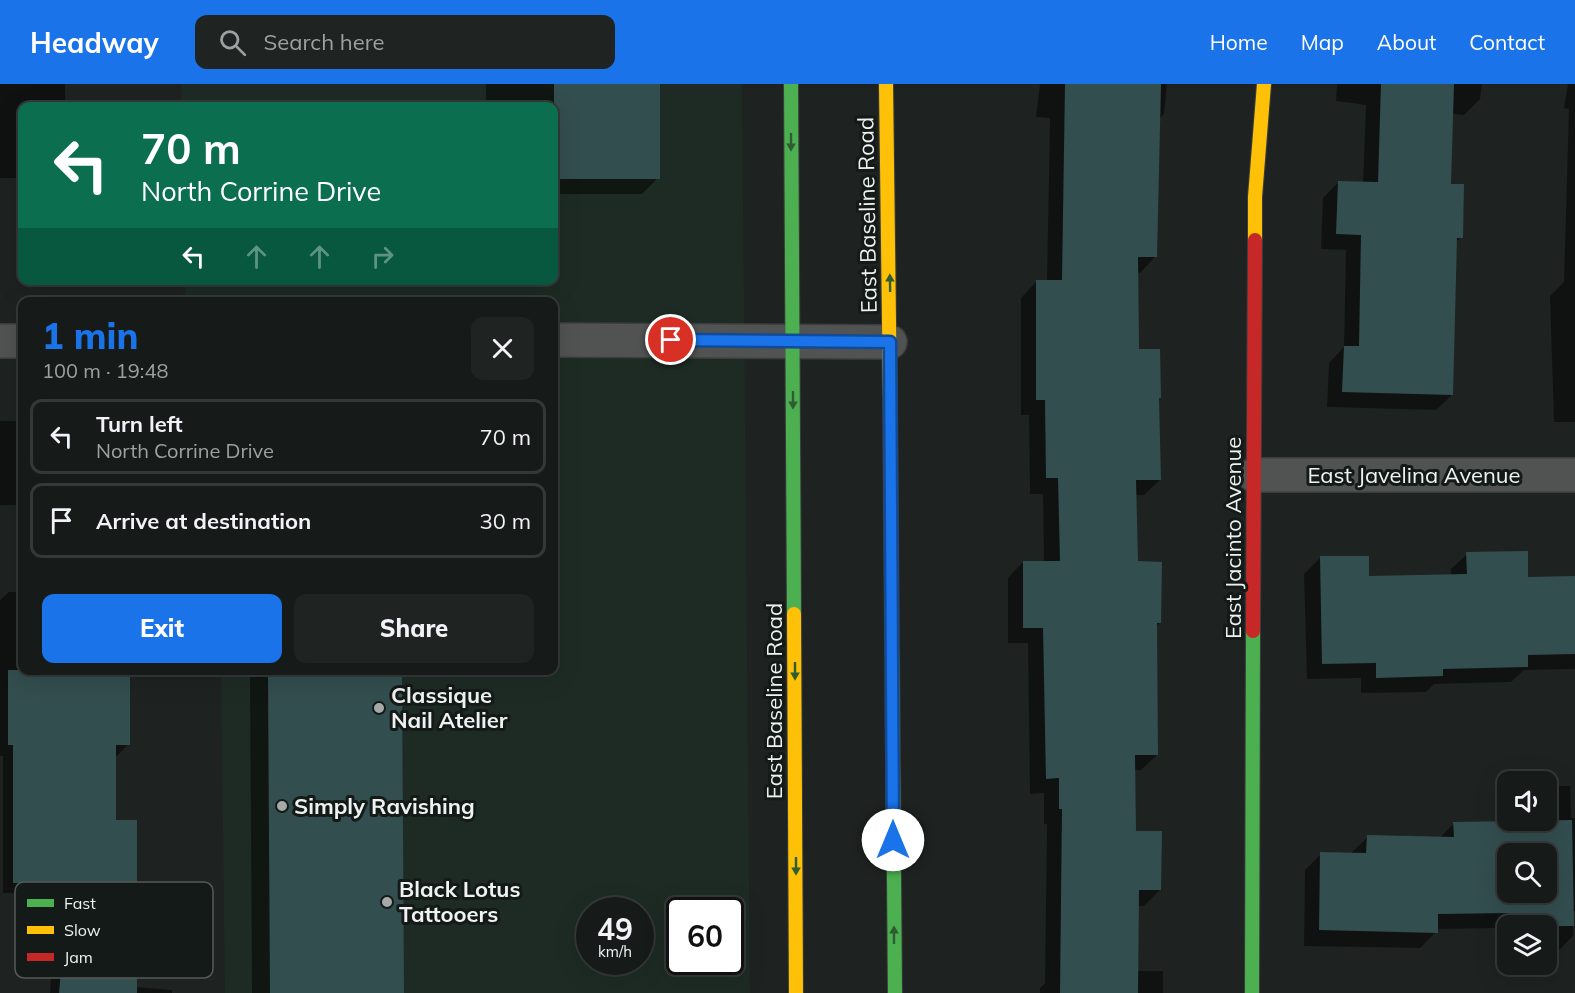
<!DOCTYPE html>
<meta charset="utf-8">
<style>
body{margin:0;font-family:Mulish,sans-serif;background:#1f2322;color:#f1f3f6;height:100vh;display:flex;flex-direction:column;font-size:22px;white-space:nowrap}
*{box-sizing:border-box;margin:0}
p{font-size:20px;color:#9ea1a2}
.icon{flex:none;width:33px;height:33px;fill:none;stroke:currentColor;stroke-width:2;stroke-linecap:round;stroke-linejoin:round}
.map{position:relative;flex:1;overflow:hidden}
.details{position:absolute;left:18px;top:213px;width:540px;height:378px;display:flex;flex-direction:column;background:#161a19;border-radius:12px;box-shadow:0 6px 24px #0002,0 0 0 2px #353838}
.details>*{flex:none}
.top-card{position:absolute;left:18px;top:18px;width:540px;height:183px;border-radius:12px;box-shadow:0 6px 24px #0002,0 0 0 2px #353838;background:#0b6e4f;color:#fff;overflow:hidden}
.tools{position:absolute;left:1497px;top:687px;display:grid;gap:12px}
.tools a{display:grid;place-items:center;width:60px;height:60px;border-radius:12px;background:#161a19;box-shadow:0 6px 24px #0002,0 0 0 2px #353838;font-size:30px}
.speed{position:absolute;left:576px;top:813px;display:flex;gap:12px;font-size:30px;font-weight:700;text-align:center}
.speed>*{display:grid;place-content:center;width:78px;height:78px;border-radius:50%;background:#161a19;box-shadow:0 6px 24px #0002,0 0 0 2px #353838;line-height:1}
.speed small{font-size:15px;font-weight:400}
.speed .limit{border:3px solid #111;border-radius:9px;background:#fff;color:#111}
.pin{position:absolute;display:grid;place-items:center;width:51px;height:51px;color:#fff;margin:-26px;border:3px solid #fff;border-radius:50%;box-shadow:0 2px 6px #0007}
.me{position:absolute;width:66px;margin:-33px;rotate:0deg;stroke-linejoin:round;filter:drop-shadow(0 0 4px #0008)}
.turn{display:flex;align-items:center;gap:21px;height:126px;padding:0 24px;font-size:27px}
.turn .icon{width:78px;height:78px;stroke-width:2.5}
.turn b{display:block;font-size:42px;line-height:51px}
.lanes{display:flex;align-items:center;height:57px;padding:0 24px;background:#0003;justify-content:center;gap:30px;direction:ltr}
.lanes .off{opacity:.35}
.round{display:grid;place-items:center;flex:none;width:63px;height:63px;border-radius:12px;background:#1f2322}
.overview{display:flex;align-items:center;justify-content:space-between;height:102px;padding:0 24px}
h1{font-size:36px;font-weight:800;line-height:45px;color:#1a73e8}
.action{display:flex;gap:12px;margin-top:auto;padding:12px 24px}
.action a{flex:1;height:69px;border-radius:12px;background:#1a73e8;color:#fff;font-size:24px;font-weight:800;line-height:69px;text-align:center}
.action a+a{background:#1f2322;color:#f1f3f6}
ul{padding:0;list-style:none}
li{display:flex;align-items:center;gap:18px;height:75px;margin:0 12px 9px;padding:0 12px;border:3px solid #353838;border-radius:12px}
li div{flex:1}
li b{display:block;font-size:22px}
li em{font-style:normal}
header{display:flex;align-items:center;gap:36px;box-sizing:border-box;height:84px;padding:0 30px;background:#1a73e8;color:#fff}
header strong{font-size:28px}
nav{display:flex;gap:33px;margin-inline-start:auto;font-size:21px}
.search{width:420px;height:54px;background:#1f2322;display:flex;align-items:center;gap:15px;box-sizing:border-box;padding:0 21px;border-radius:12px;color:#9ea1a2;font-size:22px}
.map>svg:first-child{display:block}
</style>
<header>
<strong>Headway</strong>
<div class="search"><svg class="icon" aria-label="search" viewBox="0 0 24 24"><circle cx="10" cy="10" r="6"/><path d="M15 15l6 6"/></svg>Search here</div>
<nav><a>Home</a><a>Map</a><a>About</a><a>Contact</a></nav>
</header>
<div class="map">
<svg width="1575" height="909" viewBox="0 0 1575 909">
<rect width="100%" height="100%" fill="#1e2321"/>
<path fill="#1e2b25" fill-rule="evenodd" d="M181,0h561l8,909h-525l-4,-322 333,-1v-368l-368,-1 -1,-20 369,-1v-174h-372zM590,826h50v52h-50zM680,826h50v52h-50z"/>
<path fill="#0007" fill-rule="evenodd" d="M0,0h65v22h-43v72h-22z
M486,0h172v94l-16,16h-88v-88h-68z
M1040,0h127l-3,30 -5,5 -4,138 -15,16 -3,-1 1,78 20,49 2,81 -16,15h-9l1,68 24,60 -5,4 2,128 -16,15h-7v63l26,57 -16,16h-6l-1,65h26v22h-123v-5l5,-5 2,-159h-3v-31l-14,1 -2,-151h-20v-65l15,-16 21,1 -1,-69h-13l-1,-79h-8v-117l15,-16h11l3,-164 -14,-1z
M1337,0h145l-2,15 -16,16 -13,-1 -1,71 11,52 -5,5 -4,153 -16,15 -109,-3 2,-44 15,-16 2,-97 -25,-1 2,-51 16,-16 24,1 3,-78 -30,-4z
M1568,0h7v338h-21l-4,-126 14,-14 5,-173 -5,-1z
M0,337h22v249l106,74 -11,12h-2v65l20,166 37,3v3h-122l3,-49h-25v-51h-25v-137h-3v-156l9,-8h7v-87h-16z
M1467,470l60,24 48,-1v92l-51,1 -13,12 -77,2 -8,8 -65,1v-15l-54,1 -3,-105 16,-16 48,20 83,-3v-6z
M250,586h148l4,323h-150z
M1546,702h24l1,32h4v93h-2v25l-16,16h-11v-26h-38v27h-11l-1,-25 -60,1v3l-16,16 -116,-2 1,-76 16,-16h31v-2l16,-15 71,2 15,-16 92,-3zM1508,770h38v38h-38z"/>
<path fill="#334e4f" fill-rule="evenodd" d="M554,0h106v95h-106z
M1065,0h96l-4,173h-19l1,92h21l1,49h-2l2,82h-25l2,81 24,1 -1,61h-4l1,132h-23l1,76h26l-1,59h-22l-1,103h-78l2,-184h-3v-31l-13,1 -3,-151h-20v-67h37l-2,-83h-12l-1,-78h-9v-120h26z
M1381,0h73l-3,100h13l-1,54h-6l-4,157 -111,-3 2,-46h15l2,-111 -25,-1 2,-53 40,1z
M1528,467v26l47,-1v78l-47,1v12l-85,2v7l-67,2v-15l-54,1 -2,-108h49v20l98,-2 -1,-22z
M8,586h122v75h-14v75h21v173h-78l5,-59h-26v-51h-25v-138h-5z
M402,592l2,317h-134l-2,-316z
M1572,736l2,106h-63v-13l-73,1v19l-119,-3 1,-78 46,1 1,-18 87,2 -1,-15zM1508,770h38v38h-38z"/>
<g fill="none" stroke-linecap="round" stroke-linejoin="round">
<g stroke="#3a3e3c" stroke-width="36">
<path id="street" d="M554,256l336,2
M0,257h22
M1254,391h321"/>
</g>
<g stroke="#3a3e3c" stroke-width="16">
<path id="fast" d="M791,0l3,530
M892,562l3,347
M1252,909l1,-362"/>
</g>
<g stroke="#3a3e3c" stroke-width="16">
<path id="slow" d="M886,0l4,316
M1255,156v-43l9,-113
M794,530l2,379"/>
</g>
<g stroke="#3a3e3c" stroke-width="16">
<path id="jam" d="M890,316l2,246
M1253,547l2,-391"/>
</g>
<use href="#street" stroke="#505352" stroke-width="33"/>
<use href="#fast" stroke="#4caf50" stroke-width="14"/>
<use href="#slow" stroke="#ffc107" stroke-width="14"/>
<use href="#jam" stroke="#c62828" stroke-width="14"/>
</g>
<defs><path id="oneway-solid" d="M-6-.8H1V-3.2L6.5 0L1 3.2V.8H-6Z" transform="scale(1.5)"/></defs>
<g fill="#2d5d31">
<use href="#oneway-solid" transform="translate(791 58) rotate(90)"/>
<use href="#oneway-solid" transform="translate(890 199) rotate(-91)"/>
<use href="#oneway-solid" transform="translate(793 316) rotate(90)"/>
<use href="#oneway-solid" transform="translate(795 587) rotate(90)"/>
<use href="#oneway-solid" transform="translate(796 782) rotate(90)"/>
<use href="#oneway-solid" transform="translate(894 851) rotate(-90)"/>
</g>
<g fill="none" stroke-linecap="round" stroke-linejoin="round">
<g stroke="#114b97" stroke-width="15">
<path id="route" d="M671,256l219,2 3,498"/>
</g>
<use href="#route" stroke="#1a73e8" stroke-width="10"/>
</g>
<g fill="#a5aaa8" stroke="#141a18" stroke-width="2">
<circle cx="379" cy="624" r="6"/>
<circle cx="282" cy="722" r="6"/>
<circle cx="387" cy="818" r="6"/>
</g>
<g text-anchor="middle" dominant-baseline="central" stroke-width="6" stroke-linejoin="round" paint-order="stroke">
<g font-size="22" fill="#eef3f1" stroke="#141a18">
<text transform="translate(867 131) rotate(-91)">East Baseline Road</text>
<text x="1414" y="391">East Javelina Avenue</text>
<text transform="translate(1233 454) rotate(-90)">East Jacinto Avenue</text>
<text transform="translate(774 617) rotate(-90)">East Baseline Road</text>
</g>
<g font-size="22" font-weight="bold" fill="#eef3f1" stroke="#141a18" text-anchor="start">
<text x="391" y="611">Classique<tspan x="391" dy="25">Nail Atelier</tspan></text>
<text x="294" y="722">Simply Ravishing</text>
<text x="399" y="805">Black Lotus<tspan x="399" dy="25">Tattooers</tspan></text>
</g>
</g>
<rect x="15" y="798" width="198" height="96" rx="9" fill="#141a18" stroke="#555b59" stroke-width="1.5"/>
<rect x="27" y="815" width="27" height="8" fill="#4caf50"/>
<rect x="27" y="842" width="27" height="8" fill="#ffc107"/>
<rect x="27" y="869" width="27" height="8" fill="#c62828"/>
<g font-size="16" fill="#eef3f1">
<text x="64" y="825">Fast</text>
<text x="64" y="852">Slow</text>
<text x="64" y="879">Jam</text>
</g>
</svg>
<div class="tools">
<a><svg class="icon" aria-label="sound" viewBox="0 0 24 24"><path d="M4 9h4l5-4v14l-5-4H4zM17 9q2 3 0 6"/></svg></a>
<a><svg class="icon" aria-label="search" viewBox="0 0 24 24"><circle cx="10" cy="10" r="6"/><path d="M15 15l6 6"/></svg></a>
<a><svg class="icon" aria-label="layers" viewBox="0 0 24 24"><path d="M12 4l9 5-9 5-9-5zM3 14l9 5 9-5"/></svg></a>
</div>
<div class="speed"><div>49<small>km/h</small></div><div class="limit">60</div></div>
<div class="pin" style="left:671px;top:256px;background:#d93025"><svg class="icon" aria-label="arrive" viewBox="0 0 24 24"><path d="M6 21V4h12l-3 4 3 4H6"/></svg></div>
<svg class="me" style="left:893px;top:756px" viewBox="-20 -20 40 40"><circle r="19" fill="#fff"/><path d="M0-13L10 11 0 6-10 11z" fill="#1a73e8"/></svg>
<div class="top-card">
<div class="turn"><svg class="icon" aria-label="left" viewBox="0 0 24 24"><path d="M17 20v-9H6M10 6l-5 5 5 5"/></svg><div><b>70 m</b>North Corrine Drive</div></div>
<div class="lanes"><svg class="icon" aria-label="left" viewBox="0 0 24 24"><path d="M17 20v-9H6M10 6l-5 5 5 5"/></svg><svg class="icon off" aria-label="ahead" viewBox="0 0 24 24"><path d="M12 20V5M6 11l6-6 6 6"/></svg><svg class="icon off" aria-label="ahead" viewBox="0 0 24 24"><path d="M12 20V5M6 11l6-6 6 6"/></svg><svg class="icon off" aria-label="right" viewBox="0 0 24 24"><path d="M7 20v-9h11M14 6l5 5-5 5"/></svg></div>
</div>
<section class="details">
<div class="overview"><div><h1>1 min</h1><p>100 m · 19:48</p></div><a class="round"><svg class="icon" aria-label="close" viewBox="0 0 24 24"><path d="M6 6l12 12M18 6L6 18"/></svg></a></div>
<ul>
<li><svg class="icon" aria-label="left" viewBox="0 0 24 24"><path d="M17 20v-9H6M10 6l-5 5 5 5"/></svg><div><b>Turn left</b><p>North Corrine Drive</p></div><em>70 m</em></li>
<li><svg class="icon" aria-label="arrive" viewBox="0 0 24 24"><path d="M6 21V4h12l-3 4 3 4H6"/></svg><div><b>Arrive at destination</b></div><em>30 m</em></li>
</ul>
<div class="action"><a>Exit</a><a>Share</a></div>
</section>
</div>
